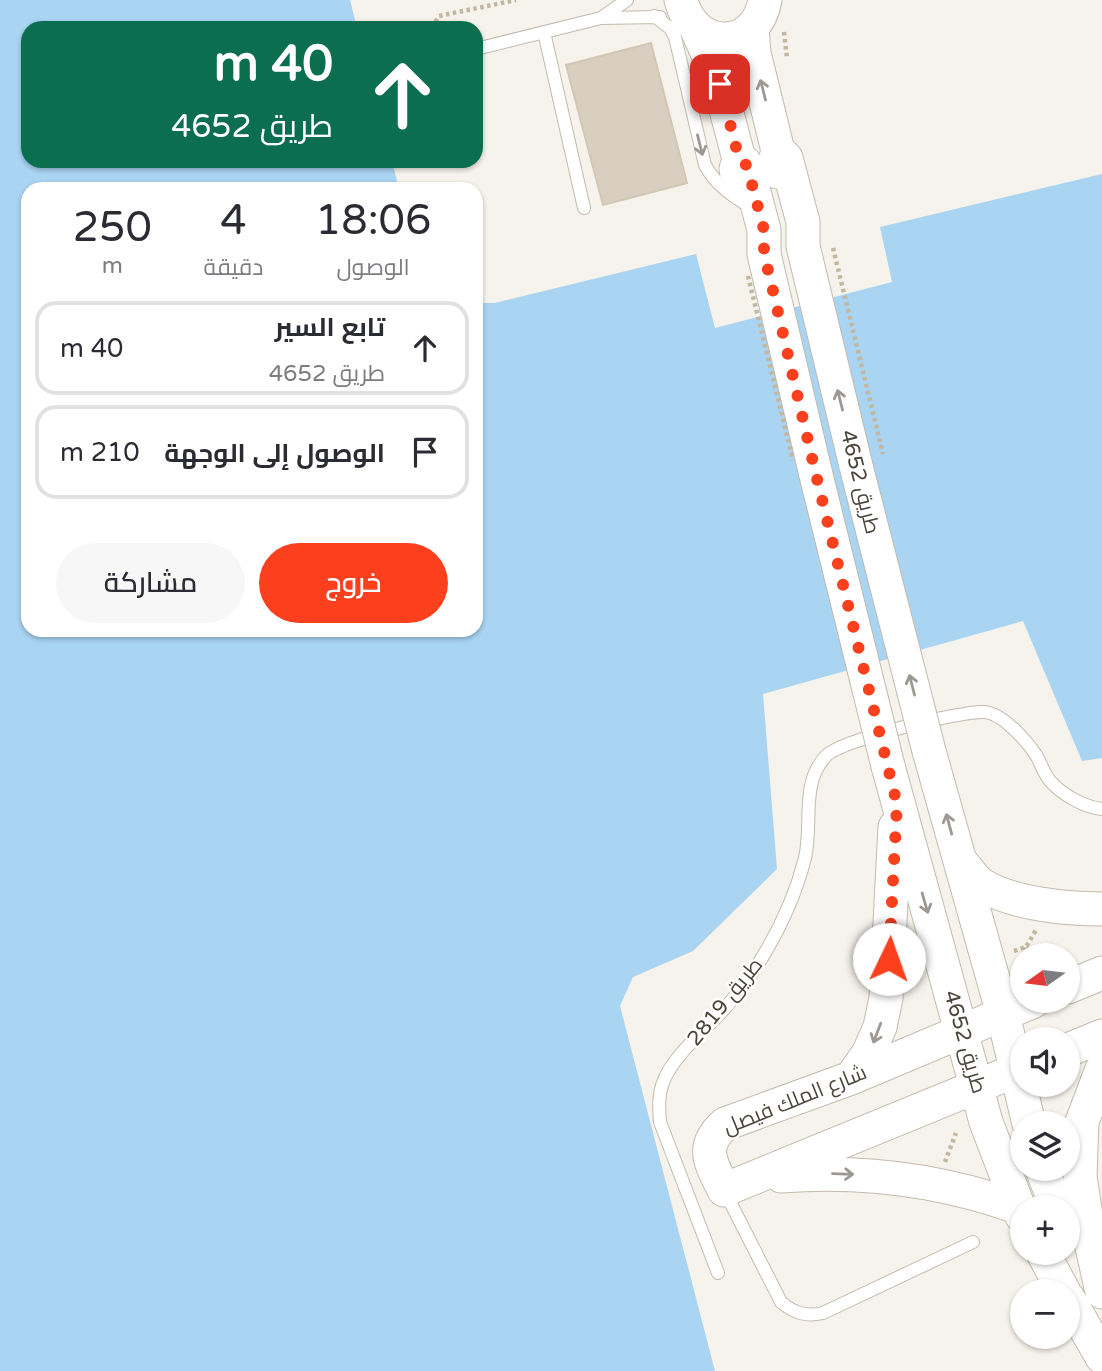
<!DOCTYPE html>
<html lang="ar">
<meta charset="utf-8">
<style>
body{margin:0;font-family:"Varela Round",Cairo,sans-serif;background:#f7f7f7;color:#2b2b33;direction:rtl;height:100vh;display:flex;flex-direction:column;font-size:26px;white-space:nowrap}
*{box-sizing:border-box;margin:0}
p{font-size:23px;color:#7c7c81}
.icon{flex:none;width:38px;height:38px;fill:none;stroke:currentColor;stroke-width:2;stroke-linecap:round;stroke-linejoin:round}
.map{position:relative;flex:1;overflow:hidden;direction:ltr}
.details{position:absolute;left:21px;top:182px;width:462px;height:455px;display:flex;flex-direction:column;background:#fff;border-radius:21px;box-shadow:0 2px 5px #0004;direction:rtl}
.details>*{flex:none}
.top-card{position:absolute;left:21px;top:21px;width:462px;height:147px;border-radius:21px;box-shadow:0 2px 5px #0004;direction:rtl;background:#0b6e4f;color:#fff;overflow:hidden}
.needle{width:46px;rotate:256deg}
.tools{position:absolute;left:1010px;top:943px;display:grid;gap:14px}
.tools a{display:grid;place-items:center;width:70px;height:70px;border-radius:50%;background:#fff;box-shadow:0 2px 5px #0004;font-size:35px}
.pin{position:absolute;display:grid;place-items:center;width:60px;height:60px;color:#fff;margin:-30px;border-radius:14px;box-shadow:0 4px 10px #0006}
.me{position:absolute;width:77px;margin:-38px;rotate:3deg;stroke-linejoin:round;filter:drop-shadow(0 0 5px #0008)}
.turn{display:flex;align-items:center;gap:24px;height:147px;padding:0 35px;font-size:32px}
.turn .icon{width:91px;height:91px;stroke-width:2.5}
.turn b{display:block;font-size:49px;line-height:60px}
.eta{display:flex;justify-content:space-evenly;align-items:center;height:119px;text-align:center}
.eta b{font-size:42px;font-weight:600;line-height:49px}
.cta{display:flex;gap:14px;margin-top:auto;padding:14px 35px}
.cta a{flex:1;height:80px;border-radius:42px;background:#fc3f1d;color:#fff;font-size:28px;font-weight:600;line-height:80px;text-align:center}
.cta a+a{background:#f7f7f7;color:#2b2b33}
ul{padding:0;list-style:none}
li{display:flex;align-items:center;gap:21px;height:94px;margin:0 14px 10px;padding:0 21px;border:4px solid #e1e1e2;border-radius:21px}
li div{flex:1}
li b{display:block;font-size:26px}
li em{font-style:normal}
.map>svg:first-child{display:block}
</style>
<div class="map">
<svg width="1102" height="1371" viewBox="0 0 1102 1371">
<rect width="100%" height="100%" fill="#f6f3ec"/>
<path fill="#a9d4f2" d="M0,0h350l7,28h-329v133h364l7,28h-371v441h448v-327h19l201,-49 19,74 177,-46 -12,-55 222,-53v584l-20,3 -59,-140 -260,73 14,175 -84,82 -60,26 -13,29 95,365h-715z"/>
<path fill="#d8cfc1" stroke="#d3c7b4" stroke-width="2" d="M651,43l36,140 -84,22 -37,-140z"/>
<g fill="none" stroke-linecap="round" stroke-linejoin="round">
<g stroke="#c2bbae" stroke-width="14">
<path id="service" d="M654,16l16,12 5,9 30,128c10,18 22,27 39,38
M601,18l26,-18
M544,32l40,176
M476,49l125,-31 59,-1
M724,1190l57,112c13,11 25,15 42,11l150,-71
M718,1273l-58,-151c-1,-15 -2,-28 4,-42 12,-28 42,-50 62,-73 14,-16 29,-37 40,-56 17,-29 31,-61 39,-93 8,-34 -5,-75 21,-102 15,-16 134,-45 158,-44 18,1 42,28 52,43 5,8 8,20 15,27 12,13 33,25 51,27"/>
</g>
<g stroke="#c2bbae" stroke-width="35">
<path id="tertiary" d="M681,0c12,50 74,54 84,0
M752,28l2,25 24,98 -3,10 2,11
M697,30l19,42 23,87 -3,10 2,11
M778,151l8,7 17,64v24l53,220
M739,159l6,4 3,6 16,61v24l52,221
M929,751l74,263 26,110
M888,766l98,356 36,94
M960,861c7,7 14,19 22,24 31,19 85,24 120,24
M1068,987l34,-14
M1068,1050l34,-14
M1022,1068l-298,122c-13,-27 -25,-43 1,-66l126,-46 183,-77
M1102,1069l-20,53 -2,54 8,53 14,63
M851,1078l17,-24 12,-27 6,-29 9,-171
M1042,1169l15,39
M781,1176c80,-6 160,4 236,31
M1043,1253l21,39
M1068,1298l34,59"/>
</g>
<path stroke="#c4b79f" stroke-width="4.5" stroke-dasharray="3.5 3.5" stroke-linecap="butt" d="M432,28l7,-12 77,-16
M784,32l3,26
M1026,947l3,9
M1014,951l12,-4 10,-17
M945,1162l11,-29"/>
<use href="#service" stroke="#fff" stroke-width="12"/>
<use href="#tertiary" stroke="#fff" stroke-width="33"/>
<g stroke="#c2bbae" stroke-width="35" stroke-linecap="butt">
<path id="tertiary-bridge" d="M856,466l73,285
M816,475l72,291"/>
</g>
<path stroke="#c4b79f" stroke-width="4.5" stroke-dasharray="3.5 3.5" stroke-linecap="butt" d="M833,248l50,206
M748,276l45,184"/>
<use href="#tertiary-bridge" stroke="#fff" stroke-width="33"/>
</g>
<defs><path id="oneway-shaft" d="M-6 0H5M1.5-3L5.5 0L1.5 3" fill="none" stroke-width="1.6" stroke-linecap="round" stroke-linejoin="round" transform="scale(1.75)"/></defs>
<g stroke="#9c9892">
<use href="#oneway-shaft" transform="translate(763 90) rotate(-104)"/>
<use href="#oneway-shaft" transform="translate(700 145) rotate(76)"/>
<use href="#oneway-shaft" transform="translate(840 400) rotate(-104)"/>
<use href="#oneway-shaft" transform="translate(912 685) rotate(-104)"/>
<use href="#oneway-shaft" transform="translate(949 824) rotate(-105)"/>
<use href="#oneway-shaft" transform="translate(925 903) rotate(74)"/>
<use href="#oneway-shaft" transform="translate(877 1033) rotate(111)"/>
<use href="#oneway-shaft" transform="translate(843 1174) rotate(2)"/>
</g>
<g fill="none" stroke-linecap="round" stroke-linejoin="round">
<path stroke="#fc3f1d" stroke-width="12" stroke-dasharray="0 21.6" d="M720,84l19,75 6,4 3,6 16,61v24l6,24 46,197 81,329 -8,155"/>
</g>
<g text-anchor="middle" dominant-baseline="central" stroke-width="5" stroke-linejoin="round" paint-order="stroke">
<g font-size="21" fill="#4b4439" stroke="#fff">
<text transform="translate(860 482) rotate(76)">طريق 4652</text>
<text transform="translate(725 1002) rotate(-51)">طريق 2819</text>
<text transform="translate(965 1042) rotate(74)">طريق 4652</text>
<text transform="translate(795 1100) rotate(-22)">شارع الملك فيصل</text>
</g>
</g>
</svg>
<div class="tools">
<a><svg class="needle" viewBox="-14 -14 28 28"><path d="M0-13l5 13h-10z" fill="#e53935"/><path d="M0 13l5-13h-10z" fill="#7c7c81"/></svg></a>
<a><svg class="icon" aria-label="sound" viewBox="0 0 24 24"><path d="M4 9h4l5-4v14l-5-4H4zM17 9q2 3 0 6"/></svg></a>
<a><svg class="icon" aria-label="layers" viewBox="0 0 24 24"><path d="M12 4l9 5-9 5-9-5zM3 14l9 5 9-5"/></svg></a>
<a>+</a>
<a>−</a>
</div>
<div class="pin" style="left:720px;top:84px;background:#d93025"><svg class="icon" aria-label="arrive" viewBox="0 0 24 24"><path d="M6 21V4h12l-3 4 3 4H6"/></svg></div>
<svg class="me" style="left:889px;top:959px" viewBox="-20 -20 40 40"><circle r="19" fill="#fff"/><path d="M0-13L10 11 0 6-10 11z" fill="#fc3f1d"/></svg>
<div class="top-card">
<div class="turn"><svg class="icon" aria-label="ahead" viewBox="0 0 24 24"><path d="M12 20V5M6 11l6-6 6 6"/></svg><div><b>40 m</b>طريق 4652</div></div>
</div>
<section class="details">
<div class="eta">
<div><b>18:06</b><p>الوصول</p></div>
<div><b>4</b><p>دقيقة</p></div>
<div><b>250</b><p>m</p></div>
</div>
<ul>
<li><svg class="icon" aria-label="ahead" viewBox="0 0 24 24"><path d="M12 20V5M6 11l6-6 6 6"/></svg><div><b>تابع السير</b><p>طريق 4652</p></div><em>40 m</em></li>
<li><svg class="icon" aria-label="arrive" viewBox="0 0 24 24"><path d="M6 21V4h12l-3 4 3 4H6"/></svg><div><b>الوصول إلى الوجهة</b></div><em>210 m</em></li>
</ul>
<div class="cta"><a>خروج</a><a>مشاركة</a></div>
</section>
</div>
